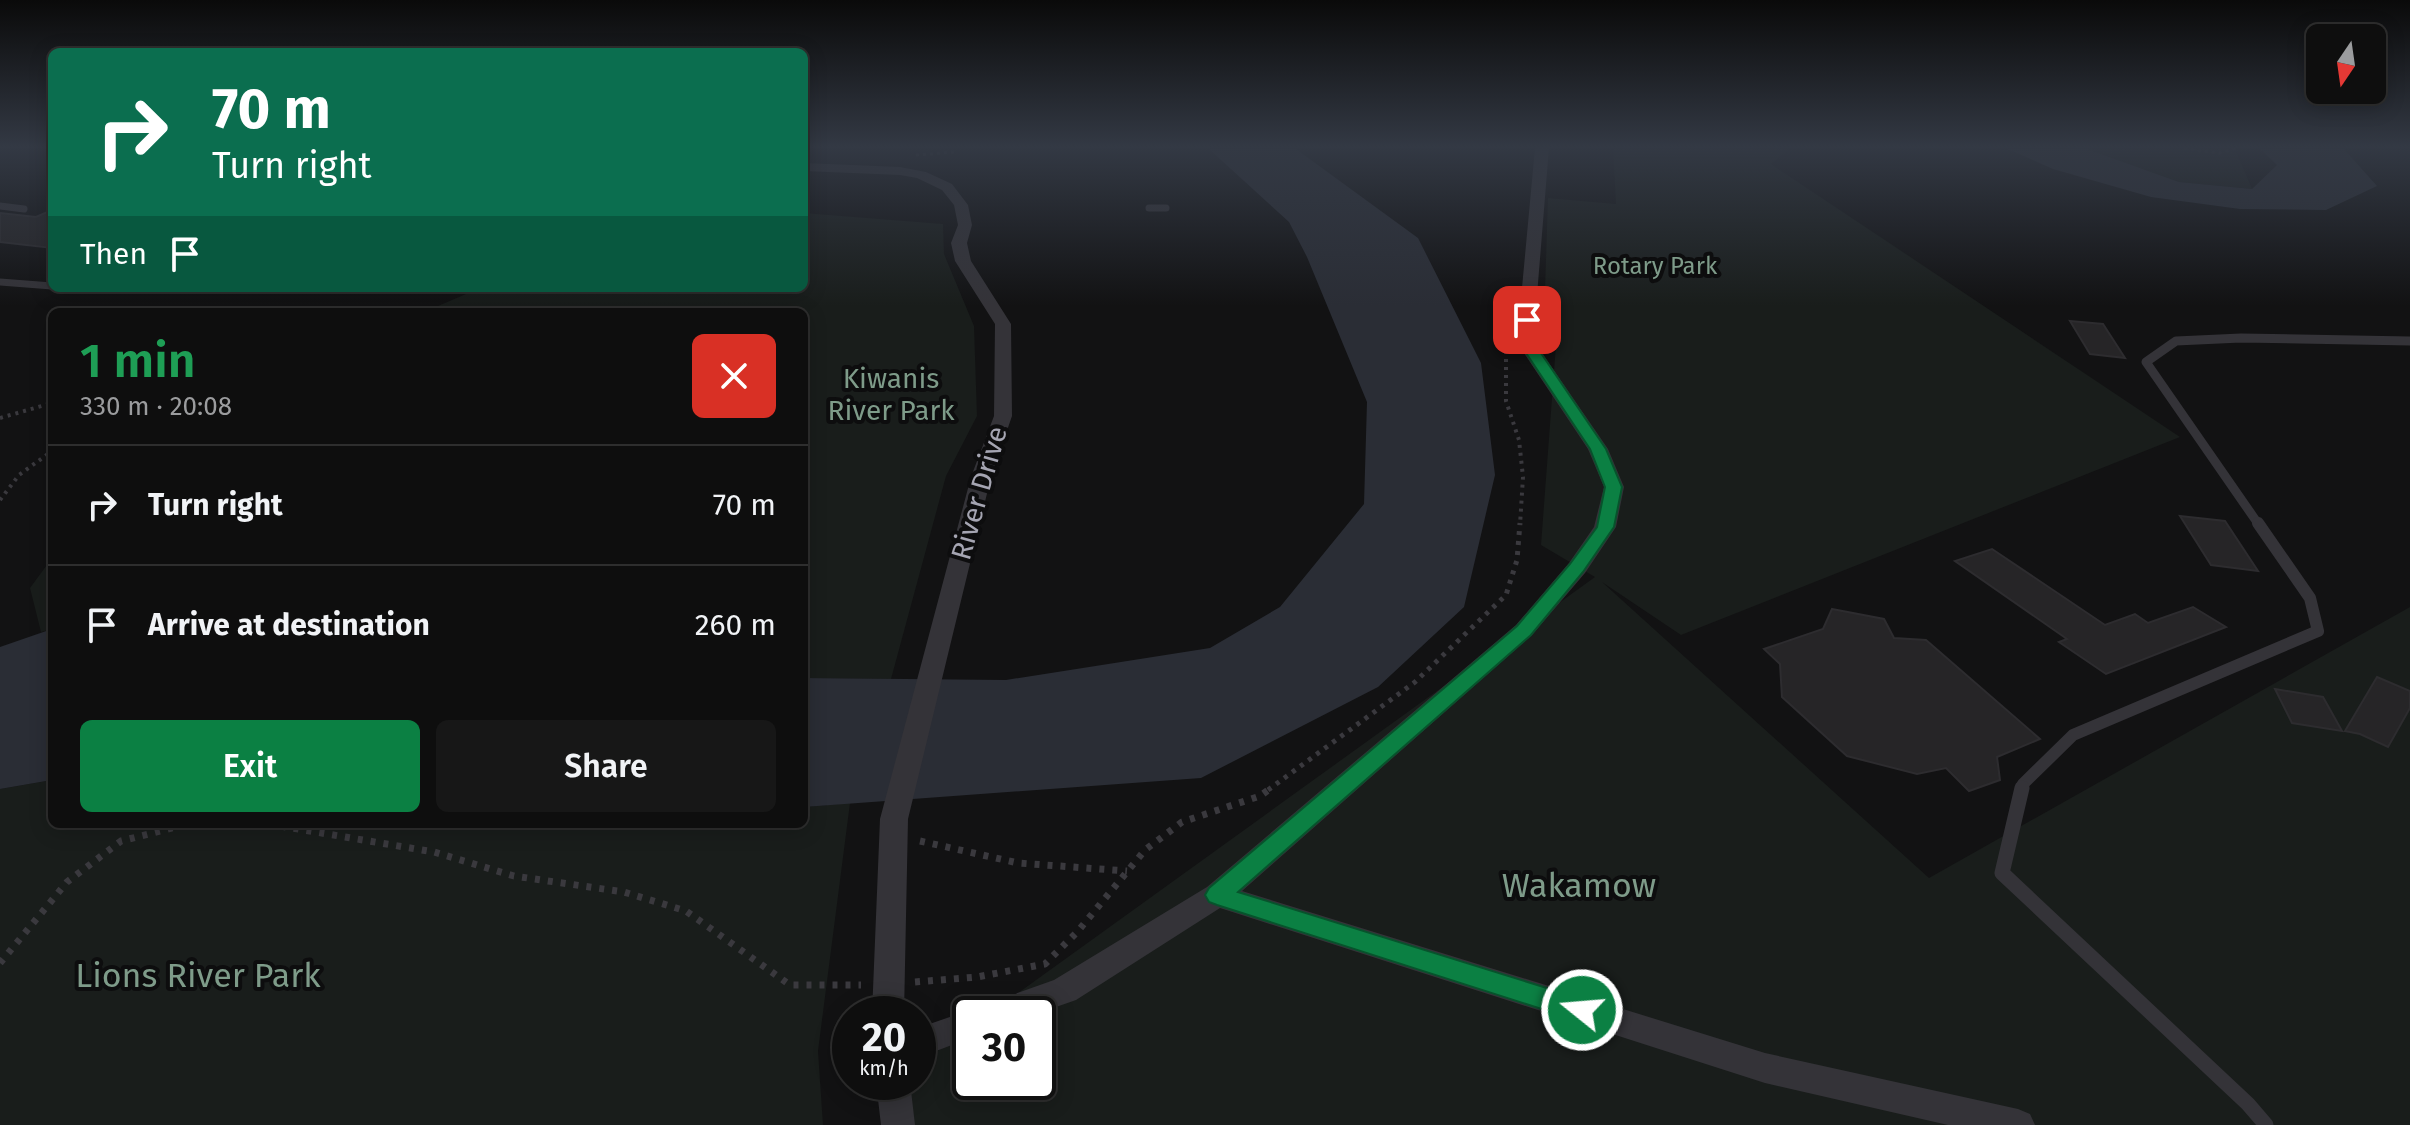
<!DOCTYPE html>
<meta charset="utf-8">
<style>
body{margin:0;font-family:"Fira Sans",sans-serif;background:#171717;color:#f1f3f6;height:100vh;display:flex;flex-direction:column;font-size:30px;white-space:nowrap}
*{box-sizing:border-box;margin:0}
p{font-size:26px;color:#9b9c9e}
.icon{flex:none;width:44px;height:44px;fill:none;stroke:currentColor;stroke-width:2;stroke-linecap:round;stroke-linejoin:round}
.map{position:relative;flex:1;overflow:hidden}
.sheet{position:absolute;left:48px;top:308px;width:760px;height:520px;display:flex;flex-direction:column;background:#0e0e0e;border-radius:12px;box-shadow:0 4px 20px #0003,0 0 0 2px #2e2e2e}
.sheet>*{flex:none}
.hud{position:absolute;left:48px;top:48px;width:760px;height:244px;border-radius:12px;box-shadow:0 4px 20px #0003,0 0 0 2px #2e2e2e;background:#0b6e4f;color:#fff;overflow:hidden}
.needle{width:52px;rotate:193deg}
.fabs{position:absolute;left:2306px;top:24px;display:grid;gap:16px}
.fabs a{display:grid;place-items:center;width:80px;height:80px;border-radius:12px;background:#0e0e0e;box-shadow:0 4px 20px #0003,0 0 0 2px #2e2e2e;font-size:40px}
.speed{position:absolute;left:832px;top:996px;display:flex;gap:16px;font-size:40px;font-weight:700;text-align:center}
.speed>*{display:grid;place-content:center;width:104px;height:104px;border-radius:50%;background:#0e0e0e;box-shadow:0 4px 20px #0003,0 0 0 2px #2e2e2e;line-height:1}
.speed small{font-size:20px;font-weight:400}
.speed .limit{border:4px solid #111;border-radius:12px;background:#fff;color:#111}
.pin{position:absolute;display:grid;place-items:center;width:68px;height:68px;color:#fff;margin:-34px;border-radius:16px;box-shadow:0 4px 12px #0006}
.me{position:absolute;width:88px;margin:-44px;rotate:287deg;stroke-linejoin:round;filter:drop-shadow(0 0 6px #0008)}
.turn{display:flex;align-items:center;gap:28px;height:168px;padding:0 32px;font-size:36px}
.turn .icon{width:104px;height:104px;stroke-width:2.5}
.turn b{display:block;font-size:56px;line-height:68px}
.then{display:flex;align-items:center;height:76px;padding:0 32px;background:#0003;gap:16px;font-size:30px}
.round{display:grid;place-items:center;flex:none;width:84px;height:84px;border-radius:12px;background:#171717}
.overview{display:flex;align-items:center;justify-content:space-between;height:136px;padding:0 32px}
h1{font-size:48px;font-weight:600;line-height:60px;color:#1e9e55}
.button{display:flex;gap:16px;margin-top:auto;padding:16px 32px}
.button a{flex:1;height:92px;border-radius:12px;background:#0b8043;color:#fff;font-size:32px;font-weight:600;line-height:92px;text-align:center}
.button a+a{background:#171717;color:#f1f3f6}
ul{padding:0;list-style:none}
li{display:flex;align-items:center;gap:24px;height:120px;padding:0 32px;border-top:2px solid #2e2e2e}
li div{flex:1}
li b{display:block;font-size:30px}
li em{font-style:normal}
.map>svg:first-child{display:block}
</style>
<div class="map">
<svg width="2410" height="1125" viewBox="0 0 2410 1125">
<rect width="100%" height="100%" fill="#121213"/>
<path fill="#191d1b" d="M1613,149h176l-18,15 409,273 -499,198 -79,-53 327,296 481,-271v518h-1498l-17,-43h23v-17l52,-37v54h68v-68h-49l606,-437 -54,-32 16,-214 -13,-11 4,-122 68,6z
M2087,149h148l17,40 -73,-7z
M804,213l139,11 1,30 30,72 3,90 -31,60 -55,203 -87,-1v-366h-380l56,-24h324z
M52,558v71l-11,3 -11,-44z
M52,780v44h752v-17l46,-4 -32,248 5,74h-823v-336z"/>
<path fill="#2a2d35" d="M1209,149h87l122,89 63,125 14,112 -31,132 -86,80 -177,91 -397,29v-129l202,2 204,-32 70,-41 84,-103 3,-102 -60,-145 -18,-35z
M2008,149h79l92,33 73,7 25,-24 -17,-16h84l33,37 -51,24 -86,-1 -89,-12 -98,-28z
M52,629v151l-52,9v-142z"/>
<path fill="#262527" stroke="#2d2c2f" stroke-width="2" d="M52,210v38l-52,-6v-29l36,4z
M2070,321l33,3 22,34 -35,-4z
M2180,516l45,5 33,50 -47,-6z
M1992,549l113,76 30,-11 13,9 45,-16 33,20 -120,47 -47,-32 8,-3 -112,-78z
M1832,609l52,10 10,19 32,2 114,99 -43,18 3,23 -31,11 -23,-23 -29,6 -70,-18 -65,-59 -2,-33 -16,-15 59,-20z
M2377,677l33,14v17l-22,39 -28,-13 -15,-3z
M2275,689l48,8 19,34 -50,-8z"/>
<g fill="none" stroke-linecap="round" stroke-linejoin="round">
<path stroke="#3a393e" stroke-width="3" stroke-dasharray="3 4" stroke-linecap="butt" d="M2184,148l35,5 19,-5
M916,155l38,-3 1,-4"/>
<path stroke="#3a393e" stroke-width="4" stroke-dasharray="3 5" stroke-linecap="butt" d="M1506,335v66l13,39 4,37 -3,48
M0,418l52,-15
M0,500l19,-25 33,-24"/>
<path stroke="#3a393e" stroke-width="5" stroke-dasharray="4 6" stroke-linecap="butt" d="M1268,790l147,-108 91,-87 11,-35 3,-37"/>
<path stroke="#3a393e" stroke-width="7" stroke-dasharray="5 8" stroke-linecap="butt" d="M268,824l166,28 80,24 110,16 62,19 104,74h71
M920,841l98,22 109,8
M0,963l67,-81 54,-41 67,-17
M915,982l62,-5 68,-13 33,-33 67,-81 37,-28 78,-26 11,-8"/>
<path stroke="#343338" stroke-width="7" d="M0,206l24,3
M1149,208h17
M0,282l52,4
M71,288h10"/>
<path stroke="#343338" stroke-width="9" d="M2259,525l-113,-163 30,-21 65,-3 169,3"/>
<path stroke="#343338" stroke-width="12" d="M2022,790l1,-6 50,-49 245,-104 -8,-33 -52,-75"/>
<path stroke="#343338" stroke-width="15" d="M2022,788l-20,85 246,231 18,21"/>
<path fill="#343338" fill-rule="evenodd" d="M1535,148h14l-14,172 7,33 66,96 16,38 -8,40 -31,46 -53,62 -290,256 523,162 253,56 12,5 5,11h-87l-183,-42 -545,-175 -144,92 -40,14h-54l5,-10 67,-24 153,-93 309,-262 53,-62 25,-36 10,-40 -16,-38 -64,-96 -5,-33z
M804,163l96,4 26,5 26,12 16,21 4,20 -5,18 4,18 40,63 1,92 -21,61 -83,342 -4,195h-32l8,-195 91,-342 23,-61 1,-92 -40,-63 -4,-18 7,-18 -4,-20 -12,-15 -25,-12 -17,-3 -96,-4z
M970,1010l11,4h-11v24l-52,20v-30z
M876,1082h34l5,43h-34z"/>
</g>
<linearGradient id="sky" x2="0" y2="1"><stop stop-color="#0a0a0a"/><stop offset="0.48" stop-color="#333944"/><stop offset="1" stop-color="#333944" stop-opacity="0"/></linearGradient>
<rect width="2410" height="306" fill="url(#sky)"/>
<path fill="#0b8043" stroke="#07532c" stroke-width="2" d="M1527,316l7,4 7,33 65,96 16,38 -8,40 -31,45 -52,63 -293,257 354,110 3,8 -3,9 -10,3 -365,-117 -8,-3 -4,-7 4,-7 308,-262 53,-62 27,-37 8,-40 -15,-38 -64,-96 -6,-33z"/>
<g text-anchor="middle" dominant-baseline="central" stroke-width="8" stroke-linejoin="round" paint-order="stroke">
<g font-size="24" fill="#7e9b89" stroke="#0d0d0e">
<text x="1655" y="266">Rotary Park</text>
</g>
<g font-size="28" fill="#7e9b89" stroke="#0d0d0e">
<text x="891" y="378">Kiwanis<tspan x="891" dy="32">River Park</tspan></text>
</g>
<g font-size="28" fill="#a5a5b2" stroke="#0d0d0e">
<text transform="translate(979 493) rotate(-74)">River Drive</text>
</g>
<g font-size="34" fill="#7e9b89" stroke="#0d0d0e">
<text x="1579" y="885">Wakamow</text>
<text x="198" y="975">Lions River Park</text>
</g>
</g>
</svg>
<div class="fabs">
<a><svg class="needle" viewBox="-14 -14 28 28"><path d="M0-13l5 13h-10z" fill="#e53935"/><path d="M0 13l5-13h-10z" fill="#9b9c9e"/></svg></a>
</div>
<div class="speed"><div>20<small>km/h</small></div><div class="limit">30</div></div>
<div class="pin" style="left:1527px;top:320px;background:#d93025"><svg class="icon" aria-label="arrive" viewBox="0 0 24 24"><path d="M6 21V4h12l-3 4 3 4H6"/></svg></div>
<svg class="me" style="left:1582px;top:1010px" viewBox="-20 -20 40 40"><circle r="17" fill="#0b8043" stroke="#fff" stroke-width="3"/><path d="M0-11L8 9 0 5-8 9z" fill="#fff"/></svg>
<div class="hud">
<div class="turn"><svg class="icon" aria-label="right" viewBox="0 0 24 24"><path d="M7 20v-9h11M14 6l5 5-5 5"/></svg><div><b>70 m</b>Turn right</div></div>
<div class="then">Then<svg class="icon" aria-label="arrive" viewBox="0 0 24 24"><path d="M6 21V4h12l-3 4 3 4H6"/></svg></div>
</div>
<section class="sheet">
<div class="overview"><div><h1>1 min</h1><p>330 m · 20:08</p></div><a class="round" style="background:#d93025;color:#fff"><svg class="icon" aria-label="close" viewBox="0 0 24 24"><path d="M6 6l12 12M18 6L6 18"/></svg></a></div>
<ul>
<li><svg class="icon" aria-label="right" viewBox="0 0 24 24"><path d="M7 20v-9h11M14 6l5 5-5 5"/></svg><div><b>Turn right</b></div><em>70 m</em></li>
<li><svg class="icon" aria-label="arrive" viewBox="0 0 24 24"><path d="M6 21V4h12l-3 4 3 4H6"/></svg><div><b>Arrive at destination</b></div><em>260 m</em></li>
</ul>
<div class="button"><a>Exit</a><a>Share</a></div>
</section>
</div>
